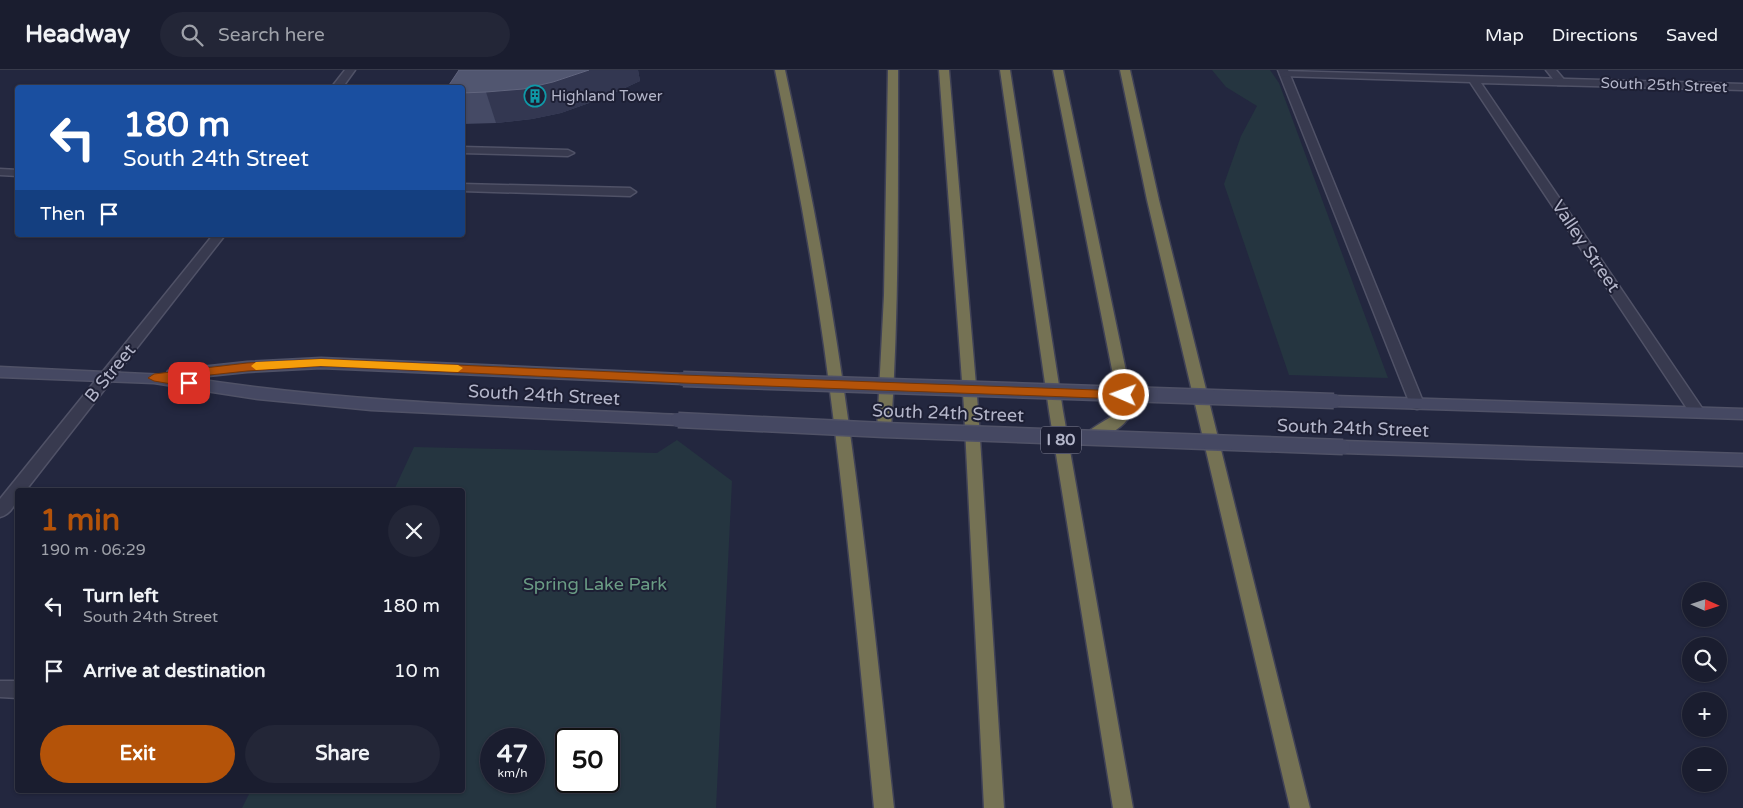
<!DOCTYPE html>
<meta charset="utf-8">
<style>
body{margin:0;font-family:"Varela Round",sans-serif;background:#232637;color:#f1f3f6;height:100vh;display:flex;flex-direction:column;font-size:19px;white-space:nowrap}
*{box-sizing:border-box;margin:0}
p{font-size:16px;color:#9fa2aa}
.icon{flex:none;width:28px;height:28px;fill:none;stroke:currentColor;stroke-width:2;stroke-linecap:round;stroke-linejoin:round}
.map{position:relative;flex:1;overflow:hidden}
.sheet{position:absolute;left:15px;top:418px;width:450px;height:305px;display:flex;flex-direction:column;background:#1a1d2f;border-radius:5px;box-shadow:0 1px 4px #0004,0 0 0 1px #383b4b}
.sheet>*{flex:none}
.guide{position:absolute;left:15px;top:15px;width:450px;height:152px;border-radius:5px;box-shadow:0 1px 4px #0004,0 0 0 1px #383b4b;background:#1a4fa0;color:#fff;overflow:hidden}
.needle{width:32px;rotate:93deg}
.controls{position:absolute;left:1682px;top:512px;display:grid;gap:10px}
.controls a{display:grid;place-items:center;width:45px;height:45px;border-radius:50%;background:#1a1d2f;box-shadow:0 1px 4px #0004,0 0 0 1px #383b4b;font-size:25px}
.speed{position:absolute;left:480px;top:658px;display:flex;gap:10px;font-size:25px;font-weight:700;text-align:center}
.speed>*{display:grid;place-content:center;width:65px;height:65px;border-radius:50%;background:#1a1d2f;box-shadow:0 1px 4px #0004,0 0 0 1px #383b4b;line-height:1}
.speed small{font-size:12px;font-weight:400}
.speed .limit{border:2px solid #111;border-radius:8px;background:#fff;color:#111}
.pin{position:absolute;display:grid;place-items:center;width:42px;height:42px;color:#fff;margin:-21px;border-radius:10px;box-shadow:0 2px 8px #0006}
.me{position:absolute;width:55px;margin:-28px;rotate:272deg;stroke-linejoin:round;filter:drop-shadow(0 0 4px #0008)}
.turn{display:flex;align-items:center;gap:18px;height:105px;padding:0 25px;font-size:22px}
.turn .icon{width:65px;height:65px;stroke-width:2.5}
.turn b{display:block;font-size:35px;line-height:42px}
.then{display:flex;align-items:center;height:48px;padding:0 25px;background:#0003;gap:10px;font-size:19px}
.round{display:grid;place-items:center;flex:none;width:52px;height:52px;border-radius:26px;background:#232637}
.head{display:flex;align-items:center;justify-content:space-between;height:85px;padding:0 25px}
h1{font-size:30px;font-weight:700;line-height:38px;color:#b45309}
.button{display:flex;gap:10px;margin-top:auto;padding:10px 25px}
.button a{flex:1;height:58px;border-radius:30px;background:#b45309;color:#fff;font-size:20px;font-weight:700;line-height:58px;text-align:center}
.button a+a{background:#232637;color:#f1f3f6}
ul{padding:0;list-style:none}
li{display:flex;align-items:center;gap:15px;height:65px;padding:0 25px}
li div{flex:1}
li b{display:block;font-size:19px}
li em{font-style:normal}
header{display:flex;align-items:center;gap:30px;box-sizing:border-box;height:70px;padding:0 25px;background:#1a1d2f;border-bottom:1px solid #383b4b}
header strong{font-size:24px}
nav{display:flex;gap:28px;margin-inline-start:auto;font-size:18px}
.search{width:350px;height:45px;background:#232637;display:flex;align-items:center;gap:12px;box-sizing:border-box;padding:0 18px;border-radius:28px;color:#9fa2aa;font-size:19px}
.map>svg:first-child{display:block}
</style>
<header>
<strong>Headway</strong>
<div class="search"><svg class="icon" aria-label="search" viewBox="0 0 24 24"><circle cx="10" cy="10" r="6"/><path d="M15 15l6 6"/></svg>Search here</div>
<nav><a>Map</a><a>Directions</a><a>Saved</a></nav>
</header>
<div class="map">
<svg width="1743" height="738" viewBox="0 0 1743 738">
<rect width="100%" height="100%" fill="#23273f"/>
<path fill="#253540" fill-rule="evenodd" d="M1212,0h58l9,13 109,295 -99,-3 -65,-191 17,-48 16,-30 -31,-19z
M677,370l55,41 -16,327h-474l9,-18h211v-300h-68l20,-43 243,6zM491,669h43v42h-43zM566,669h43v42h-43z"/>
<g fill="none" stroke-linecap="round" stroke-linejoin="round">
<g stroke="#505267" stroke-width="3">
<path id="lane" d="M1278,0h10l136,334 -2,4 -5,1 -5,-1 -2,-4z
M1546,0h10l11,13 -1,2h-8z
M462,77l106,3 6,3 -6,3 -106,-3z
M0,99l18,1v6l-18,-1z
M462,114l168,4 6,4 -6,4 -168,-5z
M0,611h18v17l-18,-1z"/>
</g>
<g stroke="#505267" stroke-width="3">
<path id="street" d="M345,0h10l-13,18h-11z
M1285,1l458,13v6l-262,-7 221,325 2,4 -2,4 -5,1 -5,-1 -222,-334 -189,-6 -1,-2z
M213,165h12l-199,255h-8c0,11 -6,24 -18,27v-18z"/>
</g>
<g stroke="#505267" stroke-width="3">
<path id="secondary" d="M321,288l362,16 5,1 2,4 -2,4 -5,1 -362,-16 -74,4 -58,6c162,25 326,29 489,37l5,1 2,4 -2,4 -5,1 -307,-15 -113,-11 -104,-16 -154,-6v-10l166,8 2,-4 5,-1 74,-8z
M1334,326l409,13v10l-409,-13 -5,-1 -2,-4 2,-4z
M1343,371l400,13v12l-400,-13 -5,-2 -3,-4 3,-4z"/>
</g>
<g stroke="#404257" stroke-width="3">
<path id="highway" d="M775,0h10c20,91 38,182 52,274 24,154 40,309 57,464h-20c-15,-154 -29,-309 -50,-462 -13,-93 -30,-185 -49,-276z
M888,0h10c0,120 1,240 -7,360l-2,4 -5,2 -5,-2 -2,-4 7,-135z
M939,0h10l29,338 26,400h-20l-20,-400z
M1000,0h10l53,341 70,397h-20l-64,-397z
M1053,0h10l68,325c0,6 0,14 -2,20 -2,12 -27,23 -38,27l-5,-2 -2,-4c3,-6 23,-16 31,-22l2,-19z
M1120,0h10l29,130 151,608h-20l-143,-608z"/>
</g>
<use href="#lane" fill="#383a4f" fill-rule="evenodd"/>
<use href="#street" fill="#383a4f" fill-rule="evenodd"/>
<use href="#secondary" fill="#454862" fill-rule="evenodd"/>
<use href="#highway" fill="#757254" fill-rule="evenodd"/>
<g stroke="#505267" stroke-width="17" stroke-linecap="butt">
<path id="secondary-bridge" d="M683,309l651,22
M678,350l206,10 459,17"/>
</g>
<use href="#secondary-bridge" stroke="#454862" stroke-width="14"/>
</g>
<path fill="#454a65" d="M459,0h179l2,11 -37,17 -42,15 -29,6 -36,4 -34,1v-36z"/>
<path fill="#333751" d="M589,0h49l2,11 -37,17 -42,15 -29,6 -36,4 -10,-31z"/>
<path fill="#515670" stroke="#61657e" d="M459,0h130l-36,12 -30,7 -37,3 -24,1v-5h-15z"/>
<path fill="#b45309" stroke="#753606" d="M321,289l362,16 441,16 6,4 -6,4 -441,-16 -362,-17 -74,5 -65,7 10,2 2,3 -2,3 -3,1 -35,-6 -6,-3 6,-4 93,-11z"/>
<path fill="#f59e0b" d="M321,289l137,6 5,3 -5,4 -137,-6 -65,4 -5,-4 5,-4z"/>
<defs>
<g id="building-ring" transform="scale(1.125)"><circle r="9.5" fill="#1d1f34" stroke="#0f9aa8" stroke-width="1.5"/><path d="M-4-6H4V6H1V3H-1V6H-4ZM-2.5-4.3h1.7v1.8h-1.7ZM.8-4.3h1.7v1.8H.8ZM-2.5-1h1.7V.8h-1.7ZM.8-1h1.7V.8H.8Z" fill="#0f9aa8"/></g>
</defs>
<g fill-rule="evenodd">
<use href="#building-ring" x="535" y="26"/>
</g>
<g text-anchor="middle" dominant-baseline="central" stroke-width="4" stroke-linejoin="round" paint-order="stroke">
<g font-size="15" fill="#b4b6ca" stroke="#1d1f34">
<text transform="translate(1664 15) rotate(2)">South 25th Street</text>
</g>
<g font-size="15" fill="#b4b6ca" stroke="#1d1f34" text-anchor="start">
<text x="551" y="26">Highland Tower</text>
</g>
<rect fill="#1d1f34" stroke="#87899d" stroke-width="1" x="1041" y="356.5" width="40" height="27" rx="4"/>
<g font-size="16" font-weight="bold" fill="#b4b6ca">
<text x="1061" y="370">I 80</text>
</g>
<g font-size="18" fill="#b4b6ca" stroke="#1d1f34">
<text transform="translate(1586 176) rotate(56)">Valley Street</text>
<text transform="translate(110 303) rotate(-51)">B Street</text>
<text transform="translate(544 325) rotate(3)">South 24th Street</text>
<text transform="translate(948 343) rotate(2)">South 24th Street</text>
<text transform="translate(1353 358) rotate(2)">South 24th Street</text>
</g>
<g font-size="18" fill="#6a9c84" stroke="#1d1f34">
<text x="595" y="514">Spring Lake Park</text>
</g>
</g>
</svg>
<div class="controls">
<a><svg class="needle" viewBox="-14 -14 28 28"><path d="M0-13l5 13h-10z" fill="#e53935"/><path d="M0 13l5-13h-10z" fill="#9fa2aa"/></svg></a>
<a><svg class="icon" aria-label="search" viewBox="0 0 24 24"><circle cx="10" cy="10" r="6"/><path d="M15 15l6 6"/></svg></a>
<a>+</a>
<a>−</a>
</div>
<div class="speed"><div>47<small>km/h</small></div><div class="limit">50</div></div>
<div class="pin" style="left:189px;top:313px;background:#d93025"><svg class="icon" aria-label="arrive" viewBox="0 0 24 24"><path d="M6 21V4h12l-3 4 3 4H6"/></svg></div>
<svg class="me" style="left:1124px;top:325px" viewBox="-20 -20 40 40"><circle r="17" fill="#b45309" stroke="#fff" stroke-width="3"/><path d="M0-11L8 9 0 5-8 9z" fill="#fff"/></svg>
<div class="guide">
<div class="turn"><svg class="icon" aria-label="left" viewBox="0 0 24 24"><path d="M17 20v-9H6M10 6l-5 5 5 5"/></svg><div><b>180 m</b>South 24th Street</div></div>
<div class="then">Then<svg class="icon" aria-label="arrive" viewBox="0 0 24 24"><path d="M6 21V4h12l-3 4 3 4H6"/></svg></div>
</div>
<section class="sheet">
<div class="head"><div><h1>1 min</h1><p>190 m · 06:29</p></div><a class="round"><svg class="icon" aria-label="close" viewBox="0 0 24 24"><path d="M6 6l12 12M18 6L6 18"/></svg></a></div>
<ul>
<li><svg class="icon" aria-label="left" viewBox="0 0 24 24"><path d="M17 20v-9H6M10 6l-5 5 5 5"/></svg><div><b>Turn left</b><p>South 24th Street</p></div><em>180 m</em></li>
<li><svg class="icon" aria-label="arrive" viewBox="0 0 24 24"><path d="M6 21V4h12l-3 4 3 4H6"/></svg><div><b>Arrive at destination</b></div><em>10 m</em></li>
</ul>
<div class="button"><a>Exit</a><a>Share</a></div>
</section>
</div>
